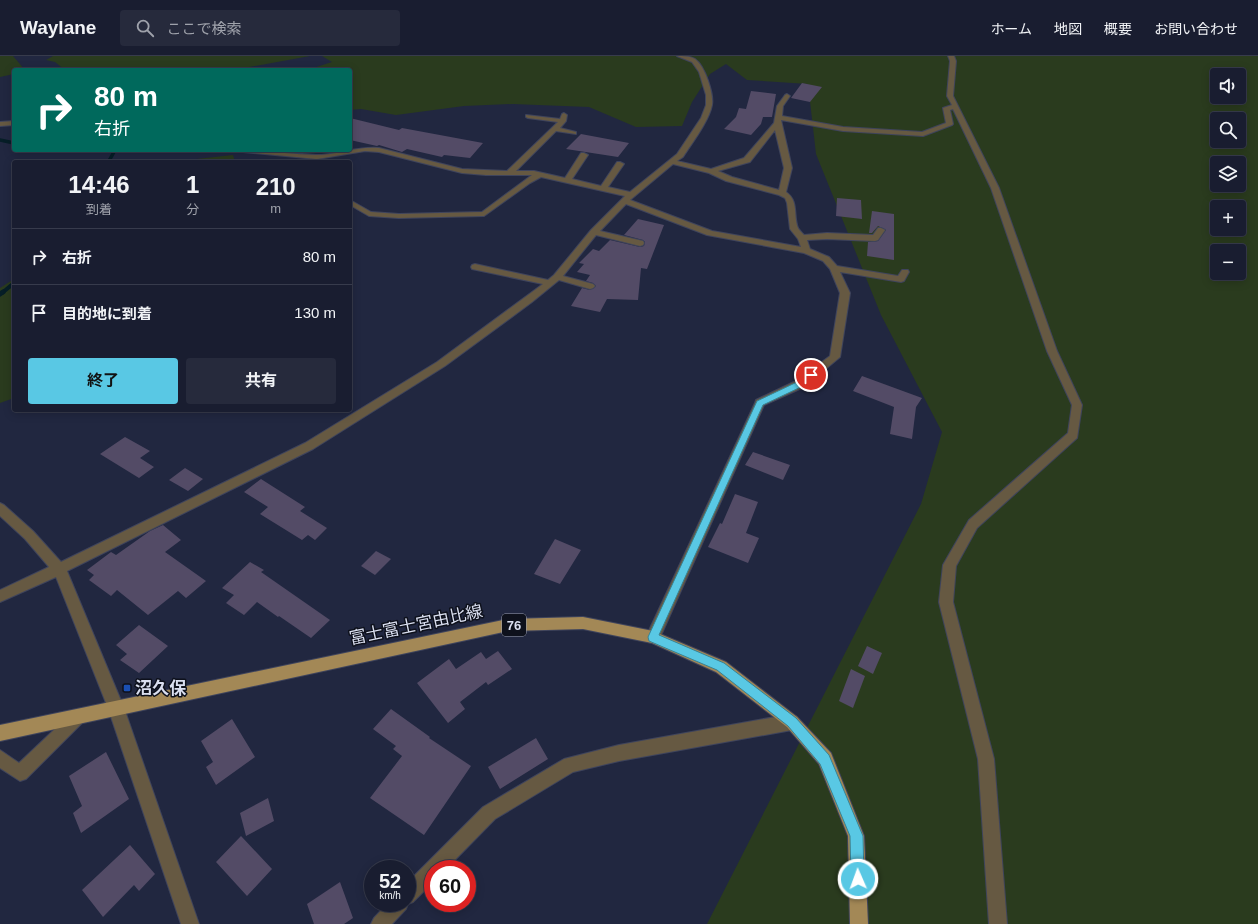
<!DOCTYPE html>
<html lang="ja">
<meta charset="utf-8">
<style>
body{margin:0;font-family:Helvetica,"Noto Sans JP",sans-serif;background:#262a3c;color:#f1f3f6;height:100vh;display:flex;flex-direction:column;font-size:15px;white-space:nowrap}
*{box-sizing:border-box;margin:0}
p{font-size:13px;color:#9fa2ab}
.icon{flex:none;width:22px;height:22px;fill:none;stroke:currentColor;stroke-width:2;stroke-linecap:round;stroke-linejoin:round}
.map{position:relative;flex:1;overflow:hidden}
.details{position:absolute;left:12px;top:104px;width:340px;height:252px;display:flex;flex-direction:column;background:#191d30;border-radius:4px;box-shadow:0 2px 10px #0003,0 0 0 1px #373b4c}
.details>*{flex:none}
.banner{position:absolute;left:12px;top:12px;width:340px;height:84px;border-radius:4px;box-shadow:0 2px 10px #0003,0 0 0 1px #373b4c;background:#00695c;color:#fff;overflow:hidden}
.tools{position:absolute;left:1210px;top:12px;display:grid;gap:8px}
.tools a{display:grid;place-items:center;width:36px;height:36px;border-radius:4px;background:#191d30;box-shadow:0 2px 10px #0003,0 0 0 1px #373b4c;font-size:20px}
.speed{position:absolute;left:364px;top:804px;display:flex;gap:8px;font-size:20px;font-weight:700;text-align:center}
.speed>*{display:grid;place-content:center;width:52px;height:52px;border-radius:50%;background:#191d30;box-shadow:0 2px 10px #0003,0 0 0 1px #373b4c;line-height:1}
.speed small{font-size:10px;font-weight:400}
.speed .limit{border:6px solid #d22;background:#fff;color:#111}
.pin{position:absolute;display:grid;place-items:center;width:34px;height:34px;color:#fff;margin:-17px;border:2px solid #fff;border-radius:50%;box-shadow:0 1px 4px #0007}
.me{position:absolute;width:44px;margin:-22px;rotate:358deg;stroke-linejoin:round;filter:drop-shadow(0 0 3px #0008)}
.turn{display:flex;align-items:center;gap:14px;height:84px;padding:0 16px;font-size:18px}
.turn .icon{width:52px;height:52px;stroke-width:2.5}
.turn b{display:block;font-size:28px;line-height:34px}
.eta{display:flex;justify-content:space-evenly;align-items:center;height:68px;text-align:center}
.eta b{font-size:24px;font-weight:700;line-height:28px}
.cta{display:flex;gap:8px;margin-top:auto;padding:8px 16px}
.cta a{flex:1;height:46px;border-radius:4px;background:#59c8e4;color:#111;font-size:16px;font-weight:700;line-height:46px;text-align:center}
.cta a+a{background:#262a3c;color:#f1f3f6}
ul{padding:0;list-style:none}
li{display:flex;align-items:center;gap:12px;height:56px;padding:0 16px;border-top:1px solid #373b4c}
li div{flex:1}
li b{display:block;font-size:15px}
li em{font-style:normal}
header{display:flex;align-items:center;gap:24px;box-sizing:border-box;height:56px;padding:0 20px;background:#191d30;border-bottom:1px solid #373b4c}
header strong{font-size:19px}
nav{display:flex;gap:22px;margin-inline-start:auto;font-size:14px}
.search{width:280px;height:36px;background:#262a3c;display:flex;align-items:center;gap:10px;box-sizing:border-box;padding:0 14px;border-radius:4px;color:#9fa2ab;font-size:15px}
.map>svg:first-child{display:block}
</style>
<header>
<strong>Waylane</strong>
<div class="search"><svg class="icon" aria-label="search" viewBox="0 0 24 24"><circle cx="10" cy="10" r="6"/><path d="M15 15l6 6"/></svg>ここで検索</div>
<nav><a>ホーム</a><a>地図</a><a>概要</a><a>お問い合わせ</a></nav>
</header>
<div class="map">
<svg width="1258" height="868" viewBox="0 0 1258 868">
<rect width="100%" height="100%" fill="#212740"/>
<path fill="#2a3b1e" fill-rule="evenodd" d="M0,0h13l12,14h-11v4l-14,3z
M53,0h257l-77,14h-168l-10,-8 -9,-2z
M322,0h936v868h-551l214,-420 21,-72 -61,-117 -65,-161 -8,-70 -61,-4 -21,-16 -16,10 -18,28 -10,24 -46,1 -47,-20 -76,-3 -49,2 -68,9 -35,-6 -11,1v-40h-43l25,-8zM1217,19h22v22h-22zM1217,63h22v22h-22zM1217,107h22v22h-22zM1217,151h22v22h-22zM1217,195h22v22h-22z
M233,99l2,7h-66z
M14,223v119l-14,5v-115z"/>
<g fill="none" stroke-linecap="round" stroke-linejoin="round">
<path stroke="#061e27" stroke-width="3.5" d="M0,84l14,3
M109,105l6,-11"/>
<path stroke="#061e27" stroke-width="4" d="M109,106l1,-2
M2,237l12,-10"/>
<path stroke="#061e27" stroke-width="5" d="M0,238l3,-2"/>
</g>
<path fill="#534b66" d="M802,27l20,4 -12,15 -19,-4z
M751,35l25,3 -4,23h-9l-2,7 -10,11 -27,-6 12,-12 3,-9 7,1z
M350,62l49,12 3,-2 81,15 -13,15 -26,-3 -2,2 -35,-8 -5,3 -23,-7 -2,1 -27,-6z
M581,78l48,9 -11,14 -52,-8z
M837,142l24,2 1,19 -26,-3z
M872,155l22,3v46l-27,-4 1,-14 10,-1 8,-11 -8,-4 -6,7h-3z
M638,163l26,6 -17,44 -6,-1 -3,32 -31,-1 -7,13 -29,-6 11,-18 8,2 6,-4 -3,-3 -7,-2 4,-6 -13,-3 7,-8 -5,-1 14,-14 6,2 11,-11 30,7 4,-1 1,-4 -2,-2 -19,-5z
M862,320l60,22 -6,9 -4,32 -22,-5 4,-27 -41,-16z
M125,381l25,14 -10,7 14,9 -15,11 -39,-24z
M753,396l37,13 -7,15 -38,-15z
M185,412l18,11 -15,12 -19,-11z
M261,423l44,28 -5,4 27,17 -12,12 -7,-5 -6,5 -42,-26 8,-7 -24,-15z
M735,438l23,8 -12,31 13,5 -11,25 -40,-16 12,-24 2,1z
M163,469l18,15 -16,12 41,29 -20,17 -8,-7 -30,24 -31,-25 -6,6 -22,-16 5,-5 -7,-5 24,-18 5,3 34,-24z
M555,483l26,11 -21,34 -26,-10z
M376,495l15,8 -16,16 -14,-9z
M250,506l14,8 -3,2 69,48 -19,18 -32,-22 -1,1 -21,-15 -13,13 -18,-12 8,-8 -12,-7z
M139,569l29,21 -29,27 -19,-13 7,-6 -11,-9z
M867,590l15,7 -9,21 -15,-8z
M498,595l14,18 -24,16 -2,-3 -26,20 5,7 -17,14 -31,-40 32,-24 7,10 25,-17 5,7z
M851,613l14,7 -12,32 -14,-7z
M391,653l39,28 -1,1 42,28 -47,69 -54,-37 32,-42 -9,-7 3,-3 -23,-17z
M232,663l23,38 -39,28 -10,-18 7,-5 -12,-21z
M536,682l12,21 -48,30 -12,-22z
M106,696l23,47 -48,34 -8,-20 9,-7 -13,-30z
M268,742l6,23 -28,15 -6,-23z
M241,780l31,33 -25,27 -31,-34z
M130,789l25,29 -16,17 -5,-6 -31,32 -21,-27z
M340,826l13,36 -9,6h-30l-7,-20z"/>
<g fill="none" stroke-linecap="round" stroke-linejoin="round">
<g stroke="#3f445c" stroke-width="2">
<path id="minor" d="M677,0c6,0 13,0 18,3 10,7 19,35 17,46 -3,16 -20,38 -29,52l-6,4 34,8 33,-11 30,-35 3,-17 8,-11 2,-1 3,2 -7,10 -1,10 61,11 79,5 24,-9 -3,-15 9,-3 -5,-9 3,-35 -2,-5h6l2,5 -3,35 46,92 58,163 25,54 -5,33 -100,90 -21,38 -3,36 41,157 13,165h-18l-11,-165 -39,-157 4,-37 26,-45 99,-87 4,-28 -25,-54 -56,-163 -38,-79 -3,1 3,14 -1,1 -29,11 -80,-5 -62,-11 11,48 -6,24c13,9 7,23 12,36 1,2 4,5 6,7l23,-2 46,2 5,-7h3l4,2 -7,10 -3,1 -48,-2 -20,1 3,9 19,8 8,9 61,10 4,-6h6l1,2 -5,9 -3,1 -61,-10 10,21 -10,64 -36,30 -40,18 -106,237 -5,1 -5,-1 -2,-5 109,-234 1,-3 40,-19 34,-25 10,-63 -10,-24 -7,-8 -19,-8 -97,-18 -81,-31 -26,27 43,10 1,2 -1,2 -3,1 -44,-11 -33,41 30,8 2,2 -2,2 -3,1 -31,-9 -27,22 -87,64 -132,83 -246,122 57,137 75,216h-18l-73,-216 -52,-131 -56,25v-12l49,-23 -24,-28 -25,-23v-13l4,2 29,26 28,31 244,-119 132,-81 106,-78 -71,-15 -1,-2 1,-2 3,-1 73,16 6,-5 37,-45 34,-34 -84,-19 -11,6 -46,33 -85,2 -30,-2 -19,-11v-5l21,12 28,2 83,-2 50,-37h-46l-24,-2 -83,-21 -14,-1 -48,8 -74,-7 -4,-2c26,0 51,4 77,5 22,0 40,-9 63,-7l83,21 45,2 51,-49 -30,-4 -2,-1v-2l34,4 2,-5 2,-1 3,2 -1,6 -6,7 16,4v2l-20,-3 -40,40h18l31,7 16,-25h3l4,2 -16,24 29,7 16,-24h3l4,2 -16,23 22,5 47,-38 24,-36 5,-13v-10l-7,-23 -7,-10zM775,74l9,38 -5,22 -47,-13 -14,-6 32,-9zM673,108l36,9 17,8 53,14 6,3 2,5 3,26 8,10 3,8 -89,-16 -82,-31z
M14,65v4l-14,1v-4z
M79,653l5,2 3,5 -3,5 -58,58 -6,2 -20,-13v-18l19,13 55,-52z
M792,658l5,3 3,5 -3,5 -5,3 -173,31 -46,11 -78,47 -49,50h-13v13l-20,20 -5,2 -2,5 -14,15h-21l3,-6 14,-15h19v-20l76,-76 81,-48 55,-14z"/>
</g>
<g stroke="#3f445c" stroke-width="2">
<path id="major" d="M583,561l70,14 73,31 71,55 34,36 33,83 4,88h-18l-2,-88 -29,-72 -32,-37 -71,-55 -64,-29 -69,-14 -75,2 -508,110v-16l508,-106z"/>
</g>
<use href="#minor" fill="#665942" fill-rule="evenodd"/>
<use href="#major" fill="#a38856" fill-rule="evenodd"/>
</g>
<path fill="#59c8e4" stroke="#3a8294" d="M811,316l4,3 -1,2 -11,9 -40,19 -104,230 65,28 72,55 33,37 34,81 1,43 -2,4 -4,2 -5,-2 -2,-4 -1,-43 -30,-72 -32,-38 -71,-56 -68,-29 -1,-4 109,-236 40,-19z"/>
<rect fill="#1a4fb4" stroke="#0e111c" stroke-width="1.5" x="123" y="628" width="8" height="8" rx="2"/>
<g text-anchor="middle" dominant-baseline="central" stroke-width="3" stroke-linejoin="round" paint-order="stroke">
<rect fill="#0e111c" stroke="#9da1b0" stroke-width="1" x="502" y="558" width="24" height="22" rx="3"/>
<g font-size="13" font-weight="bold" fill="#dadff0">
<text x="514" y="569">76</text>
</g>
<g font-size="17" fill="#dadff0" stroke="#0e111c">
<text transform="translate(416 569) rotate(-12)">富士富士宮由比線</text>
</g>
<g font-size="17" font-weight="bold" fill="#dadff0" stroke="#0e111c" text-anchor="start">
<text x="135" y="632">沼久保</text>
</g>
</g>
</svg>
<div class="tools">
<a><svg class="icon" aria-label="sound" viewBox="0 0 24 24"><path d="M4 9h4l5-4v14l-5-4H4zM17 9q2 3 0 6"/></svg></a>
<a><svg class="icon" aria-label="search" viewBox="0 0 24 24"><circle cx="10" cy="10" r="6"/><path d="M15 15l6 6"/></svg></a>
<a><svg class="icon" aria-label="layers" viewBox="0 0 24 24"><path d="M12 4l9 5-9 5-9-5zM3 14l9 5 9-5"/></svg></a>
<a>+</a>
<a>−</a>
</div>
<div class="speed"><div>52<small>km/h</small></div><div class="limit">60</div></div>
<div class="pin" style="left:811px;top:319px;background:#d93025"><svg class="icon" aria-label="arrive" viewBox="0 0 24 24"><path d="M6 21V4h12l-3 4 3 4H6"/></svg></div>
<svg class="me" style="left:858px;top:823px" viewBox="-20 -20 40 40"><circle r="17" fill="#59c8e4" stroke="#fff" stroke-width="3"/><path d="M0-11L8 9 0 5-8 9z" fill="#fff"/></svg>
<div class="banner">
<div class="turn"><svg class="icon" aria-label="right" viewBox="0 0 24 24"><path d="M7 20v-9h11M14 6l5 5-5 5"/></svg><div><b>80 m</b>右折</div></div>
</div>
<section class="details">
<div class="eta">
<div><b>14:46</b><p>到着</p></div>
<div><b>1</b><p>分</p></div>
<div><b>210</b><p>m</p></div>
</div>
<ul>
<li><svg class="icon" aria-label="right" viewBox="0 0 24 24"><path d="M7 20v-9h11M14 6l5 5-5 5"/></svg><div><b>右折</b></div><em>80 m</em></li>
<li><svg class="icon" aria-label="arrive" viewBox="0 0 24 24"><path d="M6 21V4h12l-3 4 3 4H6"/></svg><div><b>目的地に到着</b></div><em>130 m</em></li>
</ul>
<div class="cta"><a>終了</a><a>共有</a></div>
</section>
</div>
